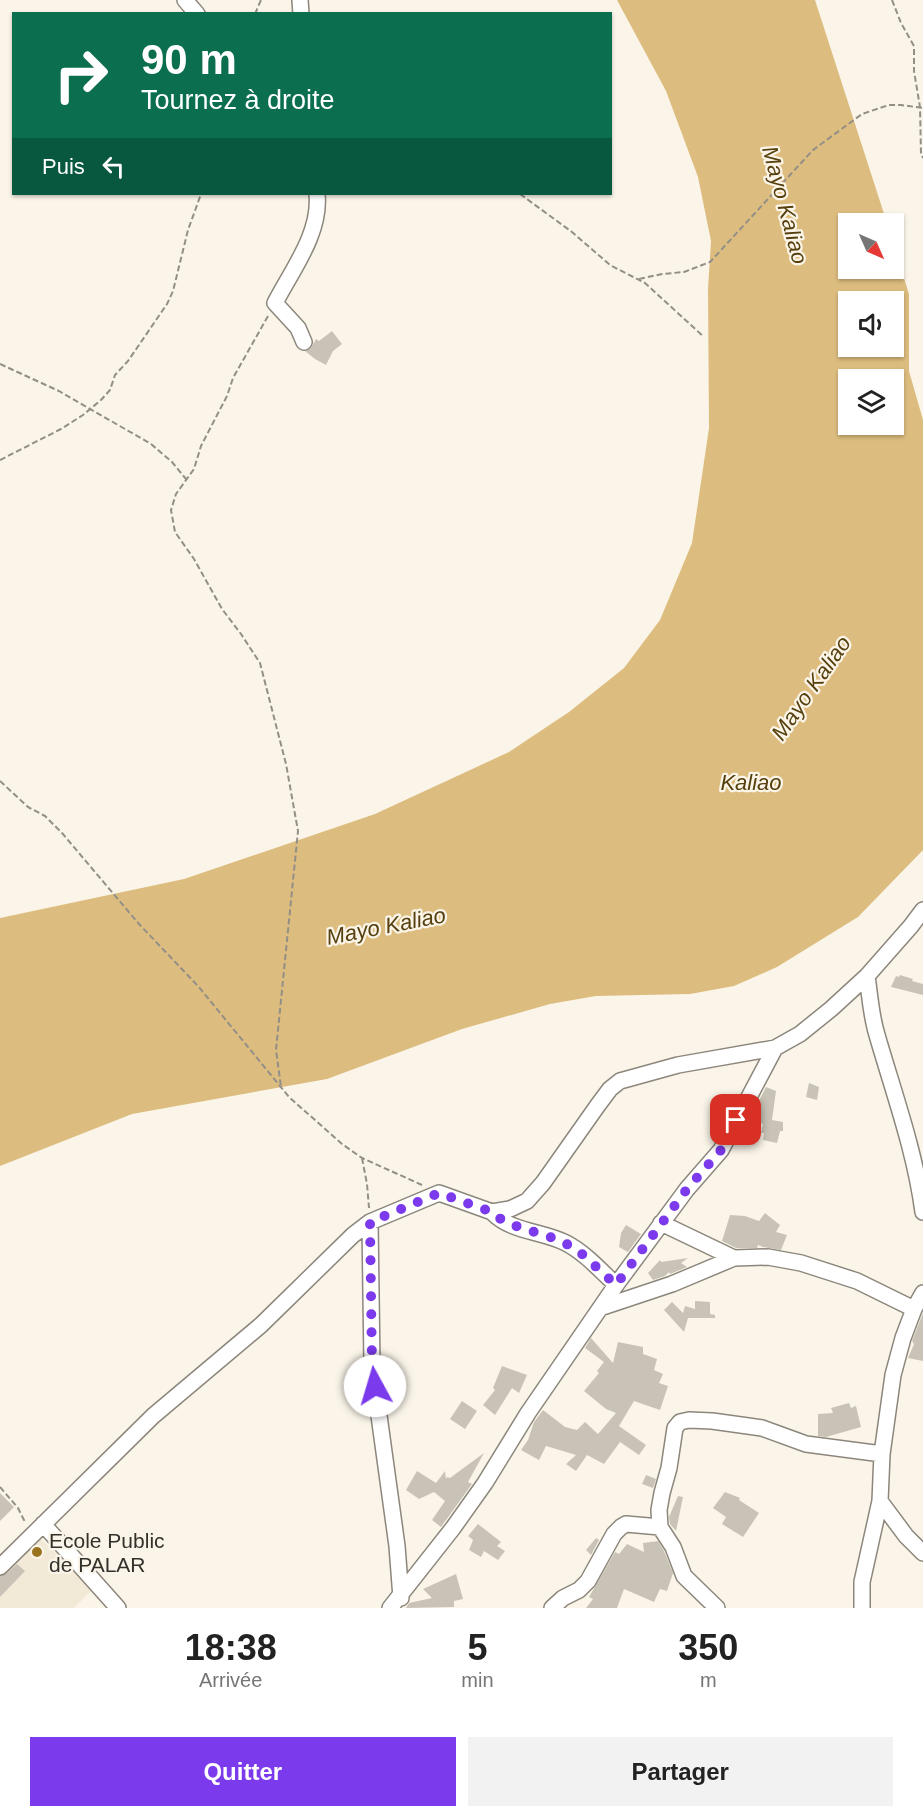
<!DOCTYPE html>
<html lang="fr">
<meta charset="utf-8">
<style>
body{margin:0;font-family:Arial,sans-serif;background:#f2f2f2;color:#222;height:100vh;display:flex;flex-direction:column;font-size:22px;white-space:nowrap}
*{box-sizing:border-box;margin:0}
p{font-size:20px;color:#767676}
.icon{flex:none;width:33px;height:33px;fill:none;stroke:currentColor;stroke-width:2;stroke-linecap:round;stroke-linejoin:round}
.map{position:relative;height:1608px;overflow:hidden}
.sheet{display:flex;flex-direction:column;background:#fff;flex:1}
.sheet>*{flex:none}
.banner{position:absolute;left:12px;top:12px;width:600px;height:183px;border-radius:0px;box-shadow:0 2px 4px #0004;background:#0b6e4f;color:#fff;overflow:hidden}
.needle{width:39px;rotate:135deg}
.tools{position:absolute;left:838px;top:213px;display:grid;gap:12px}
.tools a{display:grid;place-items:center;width:66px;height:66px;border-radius:0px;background:#fff;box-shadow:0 2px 4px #0004;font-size:30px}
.pin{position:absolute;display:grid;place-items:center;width:51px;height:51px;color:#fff;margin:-26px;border-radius:12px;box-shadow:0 3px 9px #0006}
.me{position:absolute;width:66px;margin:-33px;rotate:354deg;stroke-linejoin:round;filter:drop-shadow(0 0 4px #0008)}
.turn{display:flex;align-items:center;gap:21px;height:126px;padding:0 30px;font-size:27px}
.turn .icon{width:78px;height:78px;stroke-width:2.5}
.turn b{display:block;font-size:42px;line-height:51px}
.then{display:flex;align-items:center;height:57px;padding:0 30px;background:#0003;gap:12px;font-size:22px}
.eta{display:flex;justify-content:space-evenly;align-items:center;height:102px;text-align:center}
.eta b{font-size:36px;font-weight:700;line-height:42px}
.primary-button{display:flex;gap:12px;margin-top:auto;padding:12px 30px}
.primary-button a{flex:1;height:69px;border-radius:0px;background:#7c3aed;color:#fff;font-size:24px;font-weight:700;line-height:69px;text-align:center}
.primary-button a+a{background:#f2f2f2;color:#222}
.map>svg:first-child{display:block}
</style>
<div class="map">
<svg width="923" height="1608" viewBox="0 0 923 1608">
<rect width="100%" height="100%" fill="#fbf5e9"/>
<path fill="#f3e9d7" d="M36,1534l57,55 -19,19h-74v-37z"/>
<path fill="#ddbd7f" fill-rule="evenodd" d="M617,0h198l72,223 -38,1v44h45v-22l15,48v77l14,49v430l-65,67 -81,50 -43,19 -44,8 -94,2 -46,8 -88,25 -135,50 -195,35 -132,52v-248l184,-39 191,-65 134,-62 60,-40 55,-44 36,-48 32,-77 17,-115 -1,-139 3,-48 -13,-64 -32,-86zM849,302h45v44h-45zM849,380h45v44h-45z"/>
<path fill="#c9c3b7" d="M332,331l10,13 -9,7 -7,14 -11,-6 -10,-8 6,-3 5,-9 3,2z
M900,975l13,4 -1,2 11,3v11l-32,-8 5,-11 3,1z
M809,1083l10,4 -2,13 -11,-3z
M766,1087l10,4 -4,29 11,2v9h-3l-3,12 -14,-3 1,-7h-3l2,-9 -13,-5z
M765,1213l15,12 -4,7 11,3 -6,15 -18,-3 -5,-2 -1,3h-21l-14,-7 8,-26 15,1 14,5z
M626,1225l15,9 -13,18 -9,-5 2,-14z
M688,1258l-7,5 6,4 -17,7 -1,-2 -4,4 -12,4 -5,-7 12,-13 1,2z
M695,1301l15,1v12l5,1v3h-27l-4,14 -20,-22 8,-8 11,11 2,-7 10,3z
M923,1313v48l-15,-3 6,-14 -2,-3z
M591,1338l22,25 5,-21 25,5v7l14,5 -3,11 9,4 -4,9 9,3 -8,24 -26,-9 -15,25 27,19 -7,10 -19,-13 -16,22 -17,-9 -11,16 -10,-7 10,-9 -30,-9 -7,14 -18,-10 7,-10 6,-18 9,-12 22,17 12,3 8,-8 13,12 18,-21 -10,-4 -22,-18 15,-18 -2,-2 7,-9 -19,-14z
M502,1366l25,9 -8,18 -7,-5 -17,27 -12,-10 12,-15 -2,-2z
M462,1401l15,10 -12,18 -15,-10z
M849,1403l2,5 5,-2 5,21 -35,10 -8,-1v-22l15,-1 -2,-5z
M484,1453l-16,29 4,2 -31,43 -9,-7 13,-19 -11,-9 -15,7 -13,-9 11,-19 19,12 9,-12 1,8 1,-2 3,1z
M646,1475l10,4 -3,9 -11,-4z
M725,1492l15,6 -1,2 20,13 -16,24 -21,-13 4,-7 -13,-9z
M0,1493l14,14 -14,14z
M678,1496l5,1 -7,34 -6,-7 -1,-7z
M478,1524l23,18 -4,4 8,5 -7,9 -14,-9 -3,6 -12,-7 4,-10 -5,-4z
M596,1538l3,2 -8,15 -5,-5z
M658,1541l6,10 9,22 -6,18 -7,-2 -6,13 -30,-13 -7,19h-31l7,-9 -4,-2 26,-45 4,2 8,-10 17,8 -1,-9z
M17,1564l8,7 -25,26v-21l6,-2z
M456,1574l7,25 -9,2v6l-48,1 3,-5 23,-5 -9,-9z"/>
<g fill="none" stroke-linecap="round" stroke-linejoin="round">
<g stroke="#8c867c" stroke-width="18">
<path id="street" d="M185,0l12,14
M300,0l1,14
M304,342l-6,-14 -23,-25c17,-33 46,-70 42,-109
M867,976c3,20 4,40 10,59 17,59 38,116 46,177
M492,1212c18,20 51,19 74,31 19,10 34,27 50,42
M370,1222l2,143 25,181 4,52
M661,1223l73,35
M600,1308l72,-24 62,-26 34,-1 33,6 56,18 57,28
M880,1501l26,35 17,17
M43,1524l75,84
M0,1567l153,-151 108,-91 92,-90 17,-13 69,-29 53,19 18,-3 17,-8 16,-18 55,-78 12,-16 10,-8 58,-16 97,-17 25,-14 31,-25 36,-33 44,-50 12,-16
M390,1608l63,-80 32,-45 43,-70 88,-128 71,-96 34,-39 54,-102
M552,1608l11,-10 16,-8 9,-9 26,-47 7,-7 5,-3 34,3
M717,1608l-33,-32 -11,-29 -13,-20 -1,-17 3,-17 7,-25 6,-40 5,-6 9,-2 23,1 36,5 14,2 44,16 76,10
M862,1608v-26l18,-81 2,-47 11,-79 10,-37 11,-29 9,-16"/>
</g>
<path stroke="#938f87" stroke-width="2" stroke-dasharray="6 3" stroke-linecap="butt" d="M892,0l9,23 13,23v25l6,36 1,47 2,4
M255,14l6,-14
M520,194l52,38 38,33 35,18 59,54
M639,279l23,-5 22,-2 26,-10 103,-112 49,-36 27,-9h12l22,3
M268,316l-35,62 -6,18 -26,50 -7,23 -18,25 -5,16 4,22 19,27 28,50 19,25 19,29 26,101 12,67 -22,219 5,37
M0,364l59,27 92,53 21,18 14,17
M0,460l61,-31 22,-14 18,-15 9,-10 5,-15 13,-14 39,-57 6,-13 15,-61 13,-36
M0,781l28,26 17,9 17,17 77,91 59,62 91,111 53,47 20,14 60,27
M362,1158l5,26 2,24
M0,1487l18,21 7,14"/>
<use href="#street" stroke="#fff" stroke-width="15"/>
</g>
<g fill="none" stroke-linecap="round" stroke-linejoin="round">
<path stroke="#7c3aed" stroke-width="10" stroke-dasharray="0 18" d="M375,1386l-3,-21 -2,-143 69,-29 53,19 10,8 11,5 49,16 20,13 34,31 71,-96 34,-39 15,-30"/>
</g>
<circle fill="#99731e" stroke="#fbf5e9" stroke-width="2" cx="37" cy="1552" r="6"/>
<g text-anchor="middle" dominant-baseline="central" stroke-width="4.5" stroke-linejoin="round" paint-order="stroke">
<g font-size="21" fill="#33312c" stroke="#fbf5e9" text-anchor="start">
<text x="49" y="1540">Ecole Public<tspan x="49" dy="24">de PALAR</tspan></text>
</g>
<g font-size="22" font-style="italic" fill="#56400e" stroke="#fbf5e9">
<text transform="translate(785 205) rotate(75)">Mayo Kaliao</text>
<text transform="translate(811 688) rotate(-55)">Mayo Kaliao</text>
<text x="751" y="782">Kaliao</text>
<text transform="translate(386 926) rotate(-11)">Mayo Kaliao</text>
</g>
</g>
</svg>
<div class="tools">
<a><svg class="needle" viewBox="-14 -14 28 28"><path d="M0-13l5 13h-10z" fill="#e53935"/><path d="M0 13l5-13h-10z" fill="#767676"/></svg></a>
<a><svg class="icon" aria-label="sound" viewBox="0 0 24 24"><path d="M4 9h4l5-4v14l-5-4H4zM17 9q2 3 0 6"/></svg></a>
<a><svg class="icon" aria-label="layers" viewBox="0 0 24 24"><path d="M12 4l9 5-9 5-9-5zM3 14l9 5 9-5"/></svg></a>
</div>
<div class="pin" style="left:736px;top:1120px;background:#d93025"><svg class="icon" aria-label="arrive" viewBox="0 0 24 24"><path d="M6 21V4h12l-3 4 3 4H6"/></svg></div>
<svg class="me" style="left:375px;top:1386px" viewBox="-20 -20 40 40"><circle r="19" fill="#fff"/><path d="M0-13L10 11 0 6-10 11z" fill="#7c3aed"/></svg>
<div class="banner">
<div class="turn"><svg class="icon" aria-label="right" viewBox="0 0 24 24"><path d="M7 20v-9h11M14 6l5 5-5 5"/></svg><div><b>90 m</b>Tournez à droite</div></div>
<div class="then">Puis<svg class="icon" aria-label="left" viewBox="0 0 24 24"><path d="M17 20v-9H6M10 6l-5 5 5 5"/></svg></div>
</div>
</div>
<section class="sheet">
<div class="eta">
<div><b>18:38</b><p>Arrivée</p></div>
<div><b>5</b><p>min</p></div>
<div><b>350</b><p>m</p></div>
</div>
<div class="primary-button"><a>Quitter</a><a>Partager</a></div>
</section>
